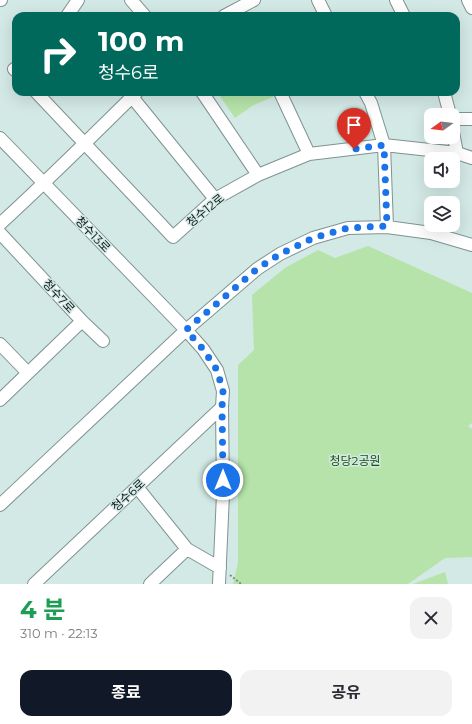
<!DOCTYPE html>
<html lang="ko">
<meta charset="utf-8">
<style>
body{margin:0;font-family:Montserrat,"Noto Sans KR",sans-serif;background:#f2f2f3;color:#2b2b33;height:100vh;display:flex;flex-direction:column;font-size:15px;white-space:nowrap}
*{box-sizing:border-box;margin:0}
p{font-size:13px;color:#7c7c81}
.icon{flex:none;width:22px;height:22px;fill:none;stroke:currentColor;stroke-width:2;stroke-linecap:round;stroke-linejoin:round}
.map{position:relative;height:584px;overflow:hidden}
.sheet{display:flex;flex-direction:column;background:#fff;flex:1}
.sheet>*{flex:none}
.guide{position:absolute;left:12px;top:12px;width:448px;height:84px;border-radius:12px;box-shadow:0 4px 16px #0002;background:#00695c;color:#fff;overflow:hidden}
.needle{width:26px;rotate:255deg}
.controls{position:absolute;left:424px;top:108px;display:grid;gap:8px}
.controls a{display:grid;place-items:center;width:36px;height:36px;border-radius:8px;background:#fff;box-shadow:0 4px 16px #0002;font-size:20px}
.pin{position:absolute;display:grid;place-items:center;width:34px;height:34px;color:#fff;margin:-41px -17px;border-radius:50% 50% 50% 0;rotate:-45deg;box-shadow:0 0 4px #0007}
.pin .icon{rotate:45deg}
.me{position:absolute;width:44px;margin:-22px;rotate:0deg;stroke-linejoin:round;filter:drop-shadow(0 0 3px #0008)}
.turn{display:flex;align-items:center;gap:14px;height:84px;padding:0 20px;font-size:18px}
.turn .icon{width:52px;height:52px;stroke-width:2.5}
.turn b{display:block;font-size:28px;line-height:34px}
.round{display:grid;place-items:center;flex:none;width:42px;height:42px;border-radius:12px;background:#f2f2f3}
.overview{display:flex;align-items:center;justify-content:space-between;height:68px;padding:0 20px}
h1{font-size:24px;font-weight:700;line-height:30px;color:#1e9e55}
.cta{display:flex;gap:8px;margin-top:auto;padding:8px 20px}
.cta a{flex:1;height:46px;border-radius:12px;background:#111827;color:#fff;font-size:16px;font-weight:700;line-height:46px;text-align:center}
.cta a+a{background:#f2f2f3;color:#2b2b33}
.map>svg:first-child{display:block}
</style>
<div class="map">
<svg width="472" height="584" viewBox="0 0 472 584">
<rect width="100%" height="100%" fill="#d3e9e5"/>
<path fill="#b5e3a9" d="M217,92h59l1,3 -25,11 -17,12z
M368,246l104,47v130l-4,3 4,3v128l-27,1 -37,26h-175l5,-21v-198l16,-15 -2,-55 33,-27 33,-18 17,8z
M445,572l3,12h-35z"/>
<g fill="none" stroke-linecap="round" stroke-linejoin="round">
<g stroke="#7f9390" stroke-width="14">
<path id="minor" d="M0,0h1
M131,0l14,16
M318,0l8,16
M396,0l8,16
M468,0l4,8
M67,16l11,-16
M224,16l30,-16
M16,68l-2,1 2,2
M36,92l137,145 42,-38 43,-24 51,-21 75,-9 73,8 15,5
M128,92l87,107
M202,92l56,83
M280,92l29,62
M365,92l6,11 13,42 3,82
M444,92l6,23
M453,119h19
M453,132l4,21
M0,138l186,192 17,19 14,21 6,21 -1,16 1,87 -4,90
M0,224c47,-43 92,-88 137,-132
M0,233l82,88 21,20
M0,344l28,29
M0,400l82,-79
M137,487l50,62 33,19
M0,505l186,-175 71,-61 23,-15 33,-16 35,-10 39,-1 44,6 41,12
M34,584l188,-177
M150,584l37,-35"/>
</g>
<path stroke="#7c8c89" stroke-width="2" stroke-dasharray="2 2" stroke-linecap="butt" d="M230,575l11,9"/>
<use href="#minor" stroke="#fff" stroke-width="12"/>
</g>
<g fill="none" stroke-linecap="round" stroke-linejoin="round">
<path stroke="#1a73e8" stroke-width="7" stroke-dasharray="0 12.6" d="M223,480l-1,-73 1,-16 -6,-21 -14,-21 -17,-19 71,-61 23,-15 33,-16 35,-10 39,-2 -3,-81 -30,4"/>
</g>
<g text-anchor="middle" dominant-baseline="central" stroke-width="3" stroke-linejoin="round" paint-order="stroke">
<g font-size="12" fill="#0c1412" stroke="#d3e9e5">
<text transform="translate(205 210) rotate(-39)">청수12로</text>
<text transform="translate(93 234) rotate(46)">청수13로</text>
<text transform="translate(59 296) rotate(47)">청수7로</text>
<text transform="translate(128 495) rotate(-43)">청수6로</text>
</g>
<g font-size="12" fill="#1b5007" stroke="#d3e9e5">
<text x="355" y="460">청당2공원</text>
</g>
</g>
</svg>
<div class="controls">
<a><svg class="needle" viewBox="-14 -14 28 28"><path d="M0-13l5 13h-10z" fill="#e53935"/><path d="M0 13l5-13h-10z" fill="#7c7c81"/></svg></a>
<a><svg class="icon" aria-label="sound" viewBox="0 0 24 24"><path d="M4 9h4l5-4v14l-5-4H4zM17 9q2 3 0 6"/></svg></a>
<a><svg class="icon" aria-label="layers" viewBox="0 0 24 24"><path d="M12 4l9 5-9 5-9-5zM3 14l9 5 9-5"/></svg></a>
</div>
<div class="pin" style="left:354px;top:149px;background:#d93025"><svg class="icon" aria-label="arrive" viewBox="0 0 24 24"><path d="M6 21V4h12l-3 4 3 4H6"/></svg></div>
<svg class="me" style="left:223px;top:480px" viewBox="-20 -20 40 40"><circle r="17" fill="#1a73e8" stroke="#fff" stroke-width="3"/><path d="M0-11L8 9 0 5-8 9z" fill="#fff"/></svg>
<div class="guide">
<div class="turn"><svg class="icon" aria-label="right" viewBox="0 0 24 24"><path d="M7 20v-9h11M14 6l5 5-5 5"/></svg><div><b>100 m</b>청수6로</div></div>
</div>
</div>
<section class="sheet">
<div class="overview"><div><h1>4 분</h1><p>310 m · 22:13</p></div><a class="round"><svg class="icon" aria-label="close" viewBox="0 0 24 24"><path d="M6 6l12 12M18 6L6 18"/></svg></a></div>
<div class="cta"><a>종료</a><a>공유</a></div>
</section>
